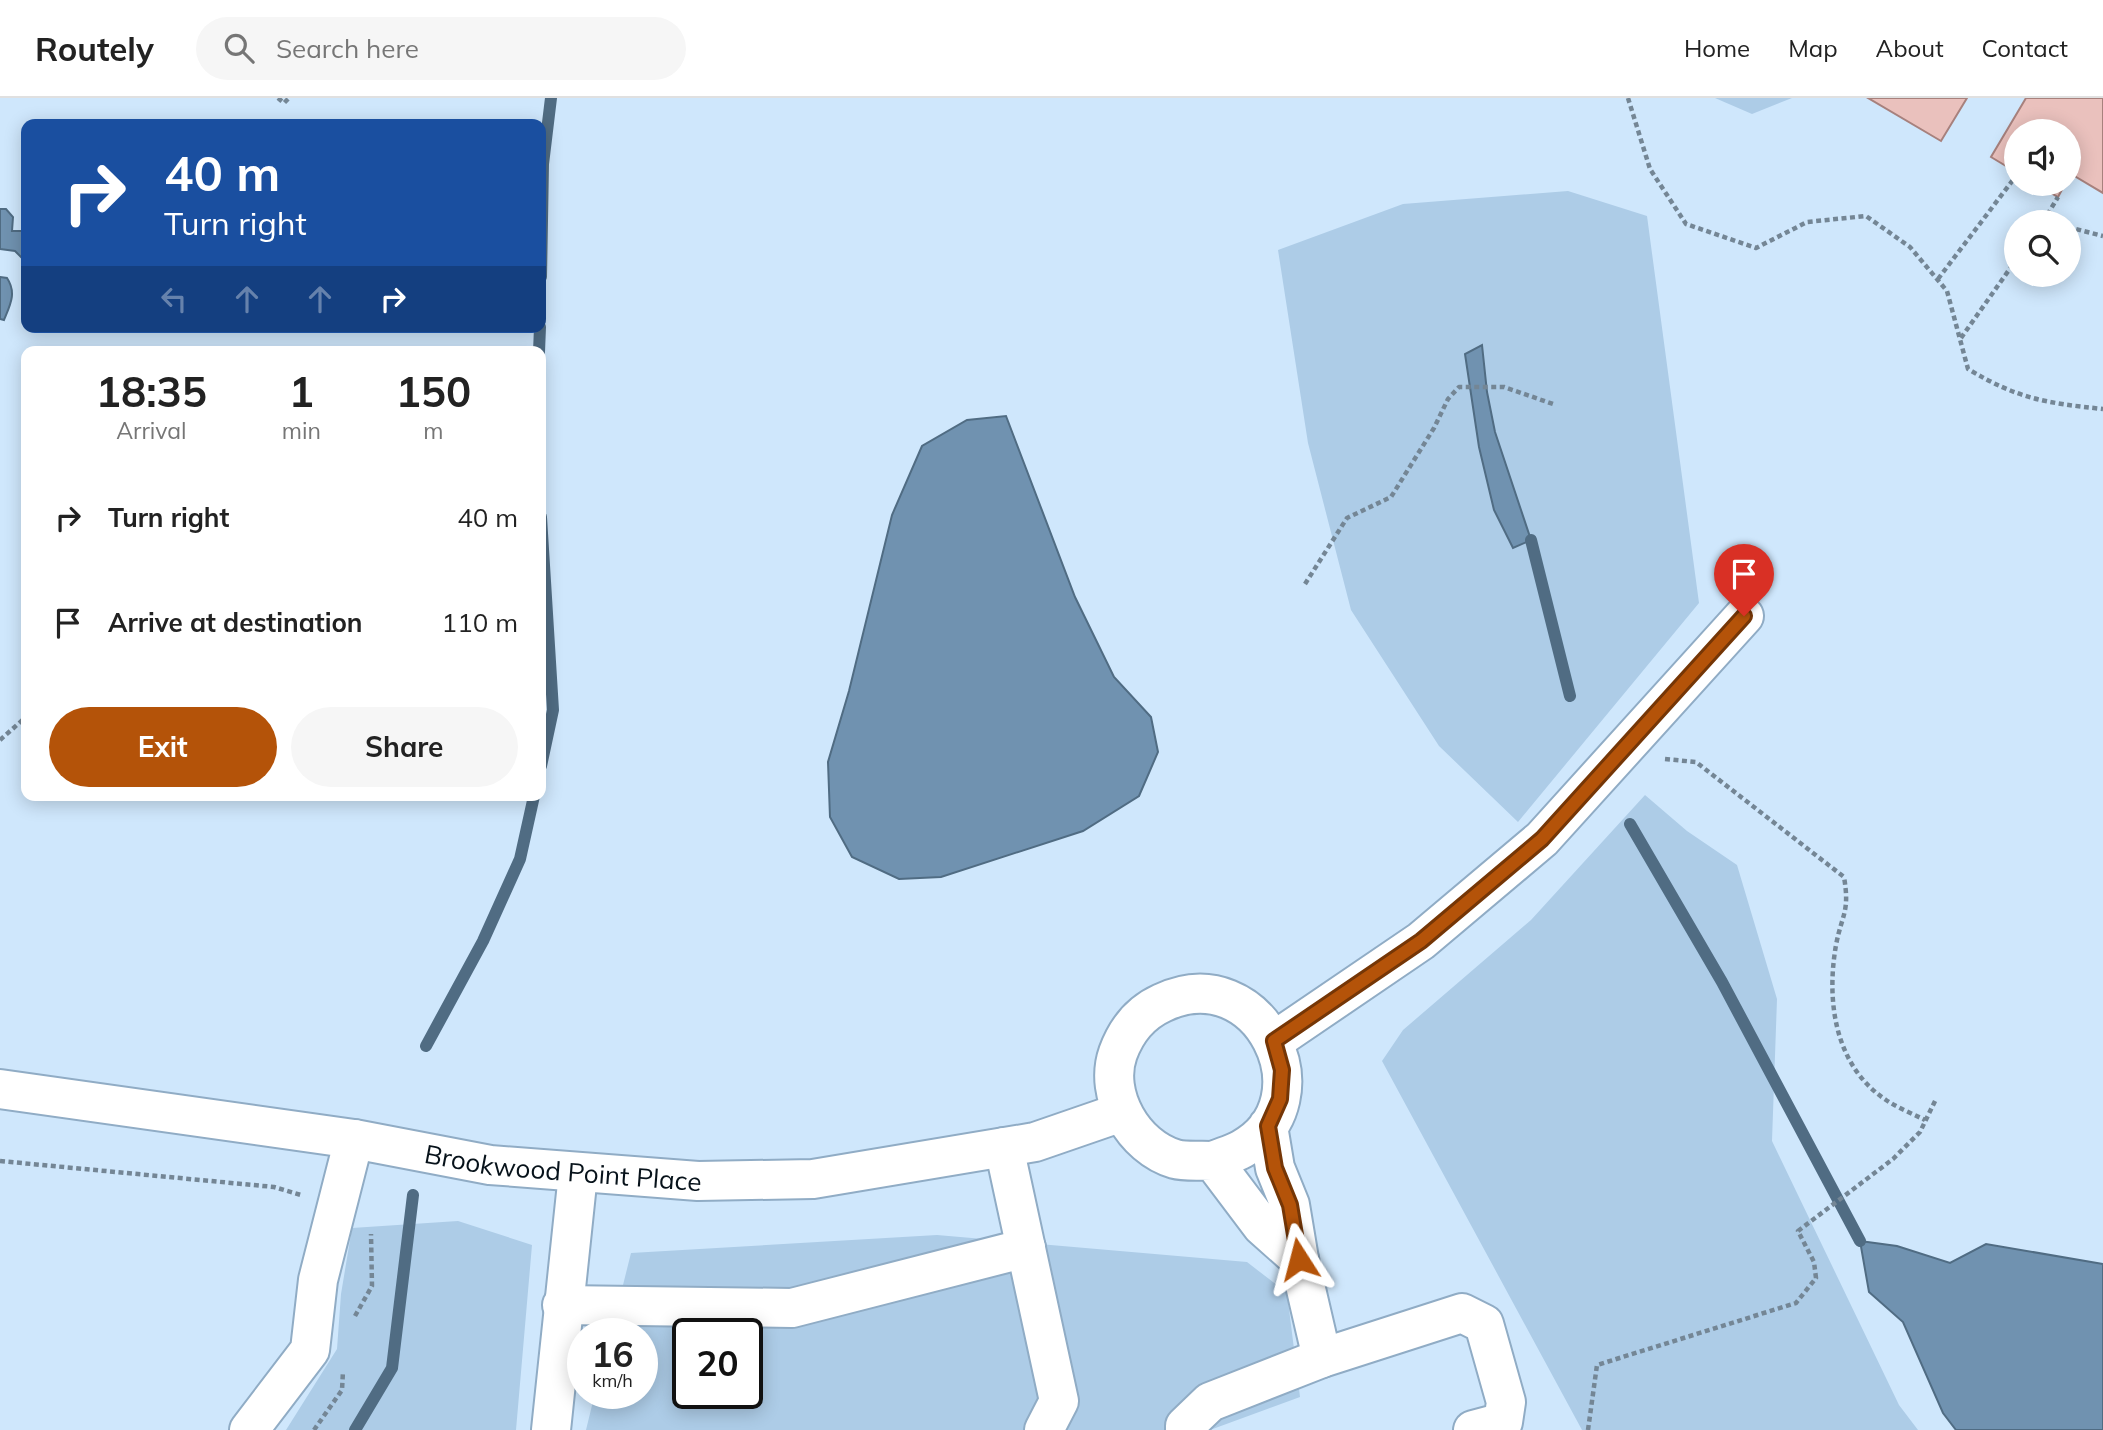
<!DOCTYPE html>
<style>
body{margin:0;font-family:Mulish,sans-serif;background:#f6f6f6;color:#222;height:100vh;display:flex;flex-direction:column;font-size:26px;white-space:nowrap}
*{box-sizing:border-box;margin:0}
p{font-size:23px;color:#767676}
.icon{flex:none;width:38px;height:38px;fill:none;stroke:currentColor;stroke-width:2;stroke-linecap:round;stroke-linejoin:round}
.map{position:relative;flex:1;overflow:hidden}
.sheet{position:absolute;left:21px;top:248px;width:525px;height:455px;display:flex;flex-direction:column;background:#fff;border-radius:14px;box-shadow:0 4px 18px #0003}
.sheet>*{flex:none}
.top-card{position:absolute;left:21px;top:21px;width:525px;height:214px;border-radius:14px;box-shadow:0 4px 18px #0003;background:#1a4fa0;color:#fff;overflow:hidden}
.buttons{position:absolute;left:2004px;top:21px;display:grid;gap:14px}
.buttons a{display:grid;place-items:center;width:77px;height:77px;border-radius:50%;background:#fff;box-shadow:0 4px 18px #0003;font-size:35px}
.speed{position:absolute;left:567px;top:1220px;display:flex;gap:14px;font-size:35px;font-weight:700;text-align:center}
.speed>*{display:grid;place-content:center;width:91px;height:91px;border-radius:50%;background:#fff;box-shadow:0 4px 18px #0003;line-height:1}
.speed small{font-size:18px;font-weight:400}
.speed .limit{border:4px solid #111;border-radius:10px;background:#fff;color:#111}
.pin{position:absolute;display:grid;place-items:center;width:60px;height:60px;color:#fff;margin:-72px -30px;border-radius:50% 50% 50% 0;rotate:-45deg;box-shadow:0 0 7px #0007}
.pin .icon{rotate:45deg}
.me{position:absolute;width:77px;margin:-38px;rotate:351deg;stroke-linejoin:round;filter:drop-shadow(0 0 5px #0008)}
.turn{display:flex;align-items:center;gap:24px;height:147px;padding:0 28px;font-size:32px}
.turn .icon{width:91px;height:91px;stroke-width:2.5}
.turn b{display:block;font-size:49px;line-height:60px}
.lanes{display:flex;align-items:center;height:66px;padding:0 28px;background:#0003;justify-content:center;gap:35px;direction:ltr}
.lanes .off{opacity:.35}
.eta{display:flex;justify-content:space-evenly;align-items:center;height:119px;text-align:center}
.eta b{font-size:42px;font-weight:700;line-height:49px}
.action{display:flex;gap:14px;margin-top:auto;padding:14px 28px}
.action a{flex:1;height:80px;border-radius:42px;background:#b45309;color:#fff;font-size:28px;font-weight:700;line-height:80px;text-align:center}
.action a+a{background:#f6f6f6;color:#222}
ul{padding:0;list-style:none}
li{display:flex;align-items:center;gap:21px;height:105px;padding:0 28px}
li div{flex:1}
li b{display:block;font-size:26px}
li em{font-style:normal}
header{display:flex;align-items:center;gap:42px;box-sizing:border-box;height:98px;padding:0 35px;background:#fff;border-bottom:2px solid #e0e0e0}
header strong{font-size:33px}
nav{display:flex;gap:38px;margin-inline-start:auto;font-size:24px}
.search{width:490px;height:63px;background:#f6f6f6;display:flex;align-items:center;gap:18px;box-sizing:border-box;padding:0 24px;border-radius:38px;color:#767676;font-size:26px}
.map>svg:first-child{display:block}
</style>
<header>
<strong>Routely</strong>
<div class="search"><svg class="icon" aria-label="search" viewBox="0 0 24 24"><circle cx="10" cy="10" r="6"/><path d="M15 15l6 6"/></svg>Search here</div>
<nav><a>Home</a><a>Map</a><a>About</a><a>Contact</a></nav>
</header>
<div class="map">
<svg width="2103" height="1332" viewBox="0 0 2103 1332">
<rect width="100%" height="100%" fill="#cfe7fc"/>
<path fill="#adcce7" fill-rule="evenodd" d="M1715,0h77l-40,16z
M1568,93l79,25 52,387 -181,219 -79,-76 -88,-136 -43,-167 -30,-193 125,-46z
M1645,697l42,36 50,34 40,134 -5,142 127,264 19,25h-336l-200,-369 21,-31 128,-110z
M458,1123l74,24 -16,185h-230l51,-81 4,-55 11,-66z
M937,1137l310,27 40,31 13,104 -90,33h-624l9,-37h47v-59l-31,-1 20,-80zM688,1236h59v59h-59z"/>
<path fill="#7092b0" stroke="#506c83" stroke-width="2" d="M0,111h6l7,8 -1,14h14v31l-11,-11 -15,-2z
M0,179l7,1c10,15 3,27 -3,42l-4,-1z
M1482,247l5,47 8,40 36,108 -18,8 -19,-38 -15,-63 -14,-93z
M1006,318l69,181 39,80 37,40 7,35 -19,44 -56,35 -142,46 -42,2 -47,-22 -22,-40 -2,-55 21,-71 43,-176 30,-69 45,-26z
M1860,1143l37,5 53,17 36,-19 117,20v166h-147l-13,-17 -40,-91 -34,-30z"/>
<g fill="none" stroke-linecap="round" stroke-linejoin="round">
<path stroke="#506c83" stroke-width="12" d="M541,179l2,-113 8,-66
M539,254l1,-25
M541,419l12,193 -12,56
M1531,442l39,156
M1630,726l92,158 138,259
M426,948l57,-105 37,-82 14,-63
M355,1332l37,-62 21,-173"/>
</g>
<path fill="#eac1bd" stroke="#a7817d" stroke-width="2" d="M1868,0h99l-26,43z
M2026,0h77v95l-32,-19 -3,4v-47h-52v41l-25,-15z
M2036,86h29l-7,13z"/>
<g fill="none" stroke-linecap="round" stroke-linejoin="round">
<g stroke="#90acc5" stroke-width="42">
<g id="minor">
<path d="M1274,943l147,-100 121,-102 202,-223"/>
<path id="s1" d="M0,991l354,50 136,26 208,16 115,-2 222,-37 87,-30"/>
<path d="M1004,1049l55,254 -15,29"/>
<path d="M1213,1063c9,-4 20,-7 29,-12 88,-48 18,-193 -80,-146 -22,10 -36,28 -44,50 -15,42 16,94 57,106 11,3 26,1 38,2l49,65 37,33 -9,-54 -15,-37 -7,-42"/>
<path d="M1299,1161l23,99"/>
<path d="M562,1207l230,3 234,-60"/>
<path d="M249,1332l61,-80 8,-70 36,-141"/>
<path d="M551,1332l27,-256"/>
<path d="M1185,1332v-4l25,-24 112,-44 140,-45 22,11 22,78 -3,20 -30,8"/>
</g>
</g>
<path stroke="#748695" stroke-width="4.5" stroke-dasharray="5 3.5" stroke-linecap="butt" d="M278,0l6,5 5,-5
M1628,0l22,71 36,55 70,24 51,-26 59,-6 44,31 37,44 21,78c50,30 78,34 135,40
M2043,124l15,-25
M2068,129l35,9
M1938,181l78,-103
M1961,240l55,-78
M1305,486l42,-66 44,-21 43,-69 14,-29 11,-12h45l52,18
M0,642l26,-23
M1665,661l31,3 148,115c6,35 -2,37 -8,68 -10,57 -1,121 50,155 12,8 27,14 39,20
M0,1063l274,26 27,8
M355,1218l17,-30 -1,-52
M314,1332l28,-40 1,-19
M1588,1332l9,-65 199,-62 20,-25 -2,-16 -16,-31 95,-72 27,-27 16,-33"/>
<use href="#minor" stroke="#fff" stroke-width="38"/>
</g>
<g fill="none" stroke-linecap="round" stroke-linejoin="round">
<g stroke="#753606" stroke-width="18">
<path id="route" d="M1299,1161l-9,-54 -15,-37 -7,-42 12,-27 1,-15 1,-14 -8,-29 147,-100 121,-102 202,-223"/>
</g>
<use href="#route" stroke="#b45309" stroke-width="12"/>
</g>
<g text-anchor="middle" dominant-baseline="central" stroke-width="6" stroke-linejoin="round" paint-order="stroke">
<g font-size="26" fill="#07121a" stroke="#fff">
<text stroke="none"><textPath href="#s1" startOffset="569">Brookwood Point Place</textPath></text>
</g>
</g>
</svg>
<div class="buttons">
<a><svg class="icon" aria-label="sound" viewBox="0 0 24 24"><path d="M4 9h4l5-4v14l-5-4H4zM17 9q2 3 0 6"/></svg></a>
<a><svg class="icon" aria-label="search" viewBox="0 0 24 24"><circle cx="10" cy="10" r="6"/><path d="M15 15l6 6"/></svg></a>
</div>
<div class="speed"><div>16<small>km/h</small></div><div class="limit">20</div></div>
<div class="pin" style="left:1744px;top:518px;background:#d93025"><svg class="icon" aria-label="arrive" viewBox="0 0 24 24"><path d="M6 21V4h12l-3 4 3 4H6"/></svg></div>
<svg class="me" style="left:1299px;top:1161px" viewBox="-20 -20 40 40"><path d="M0-17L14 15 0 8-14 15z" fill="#b45309" stroke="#fff" stroke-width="4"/></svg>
<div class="top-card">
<div class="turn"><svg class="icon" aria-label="right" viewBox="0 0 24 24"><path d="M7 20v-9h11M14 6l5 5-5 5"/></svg><div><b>40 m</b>Turn right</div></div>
<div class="lanes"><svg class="icon off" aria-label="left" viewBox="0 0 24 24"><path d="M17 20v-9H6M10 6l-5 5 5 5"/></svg><svg class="icon off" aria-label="ahead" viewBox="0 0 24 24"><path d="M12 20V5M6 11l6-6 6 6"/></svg><svg class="icon off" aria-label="ahead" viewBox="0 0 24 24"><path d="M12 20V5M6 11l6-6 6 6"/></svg><svg class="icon" aria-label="right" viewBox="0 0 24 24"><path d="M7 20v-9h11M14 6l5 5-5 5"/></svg></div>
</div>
<section class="sheet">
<div class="eta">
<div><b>18:35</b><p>Arrival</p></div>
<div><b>1</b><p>min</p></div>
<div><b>150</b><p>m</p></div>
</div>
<ul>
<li><svg class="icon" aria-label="right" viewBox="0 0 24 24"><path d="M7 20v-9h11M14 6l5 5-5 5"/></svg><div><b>Turn right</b></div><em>40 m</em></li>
<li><svg class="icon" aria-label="arrive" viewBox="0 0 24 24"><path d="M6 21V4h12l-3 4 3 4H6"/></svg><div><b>Arrive at destination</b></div><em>110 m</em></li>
</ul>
<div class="action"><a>Exit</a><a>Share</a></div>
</section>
</div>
